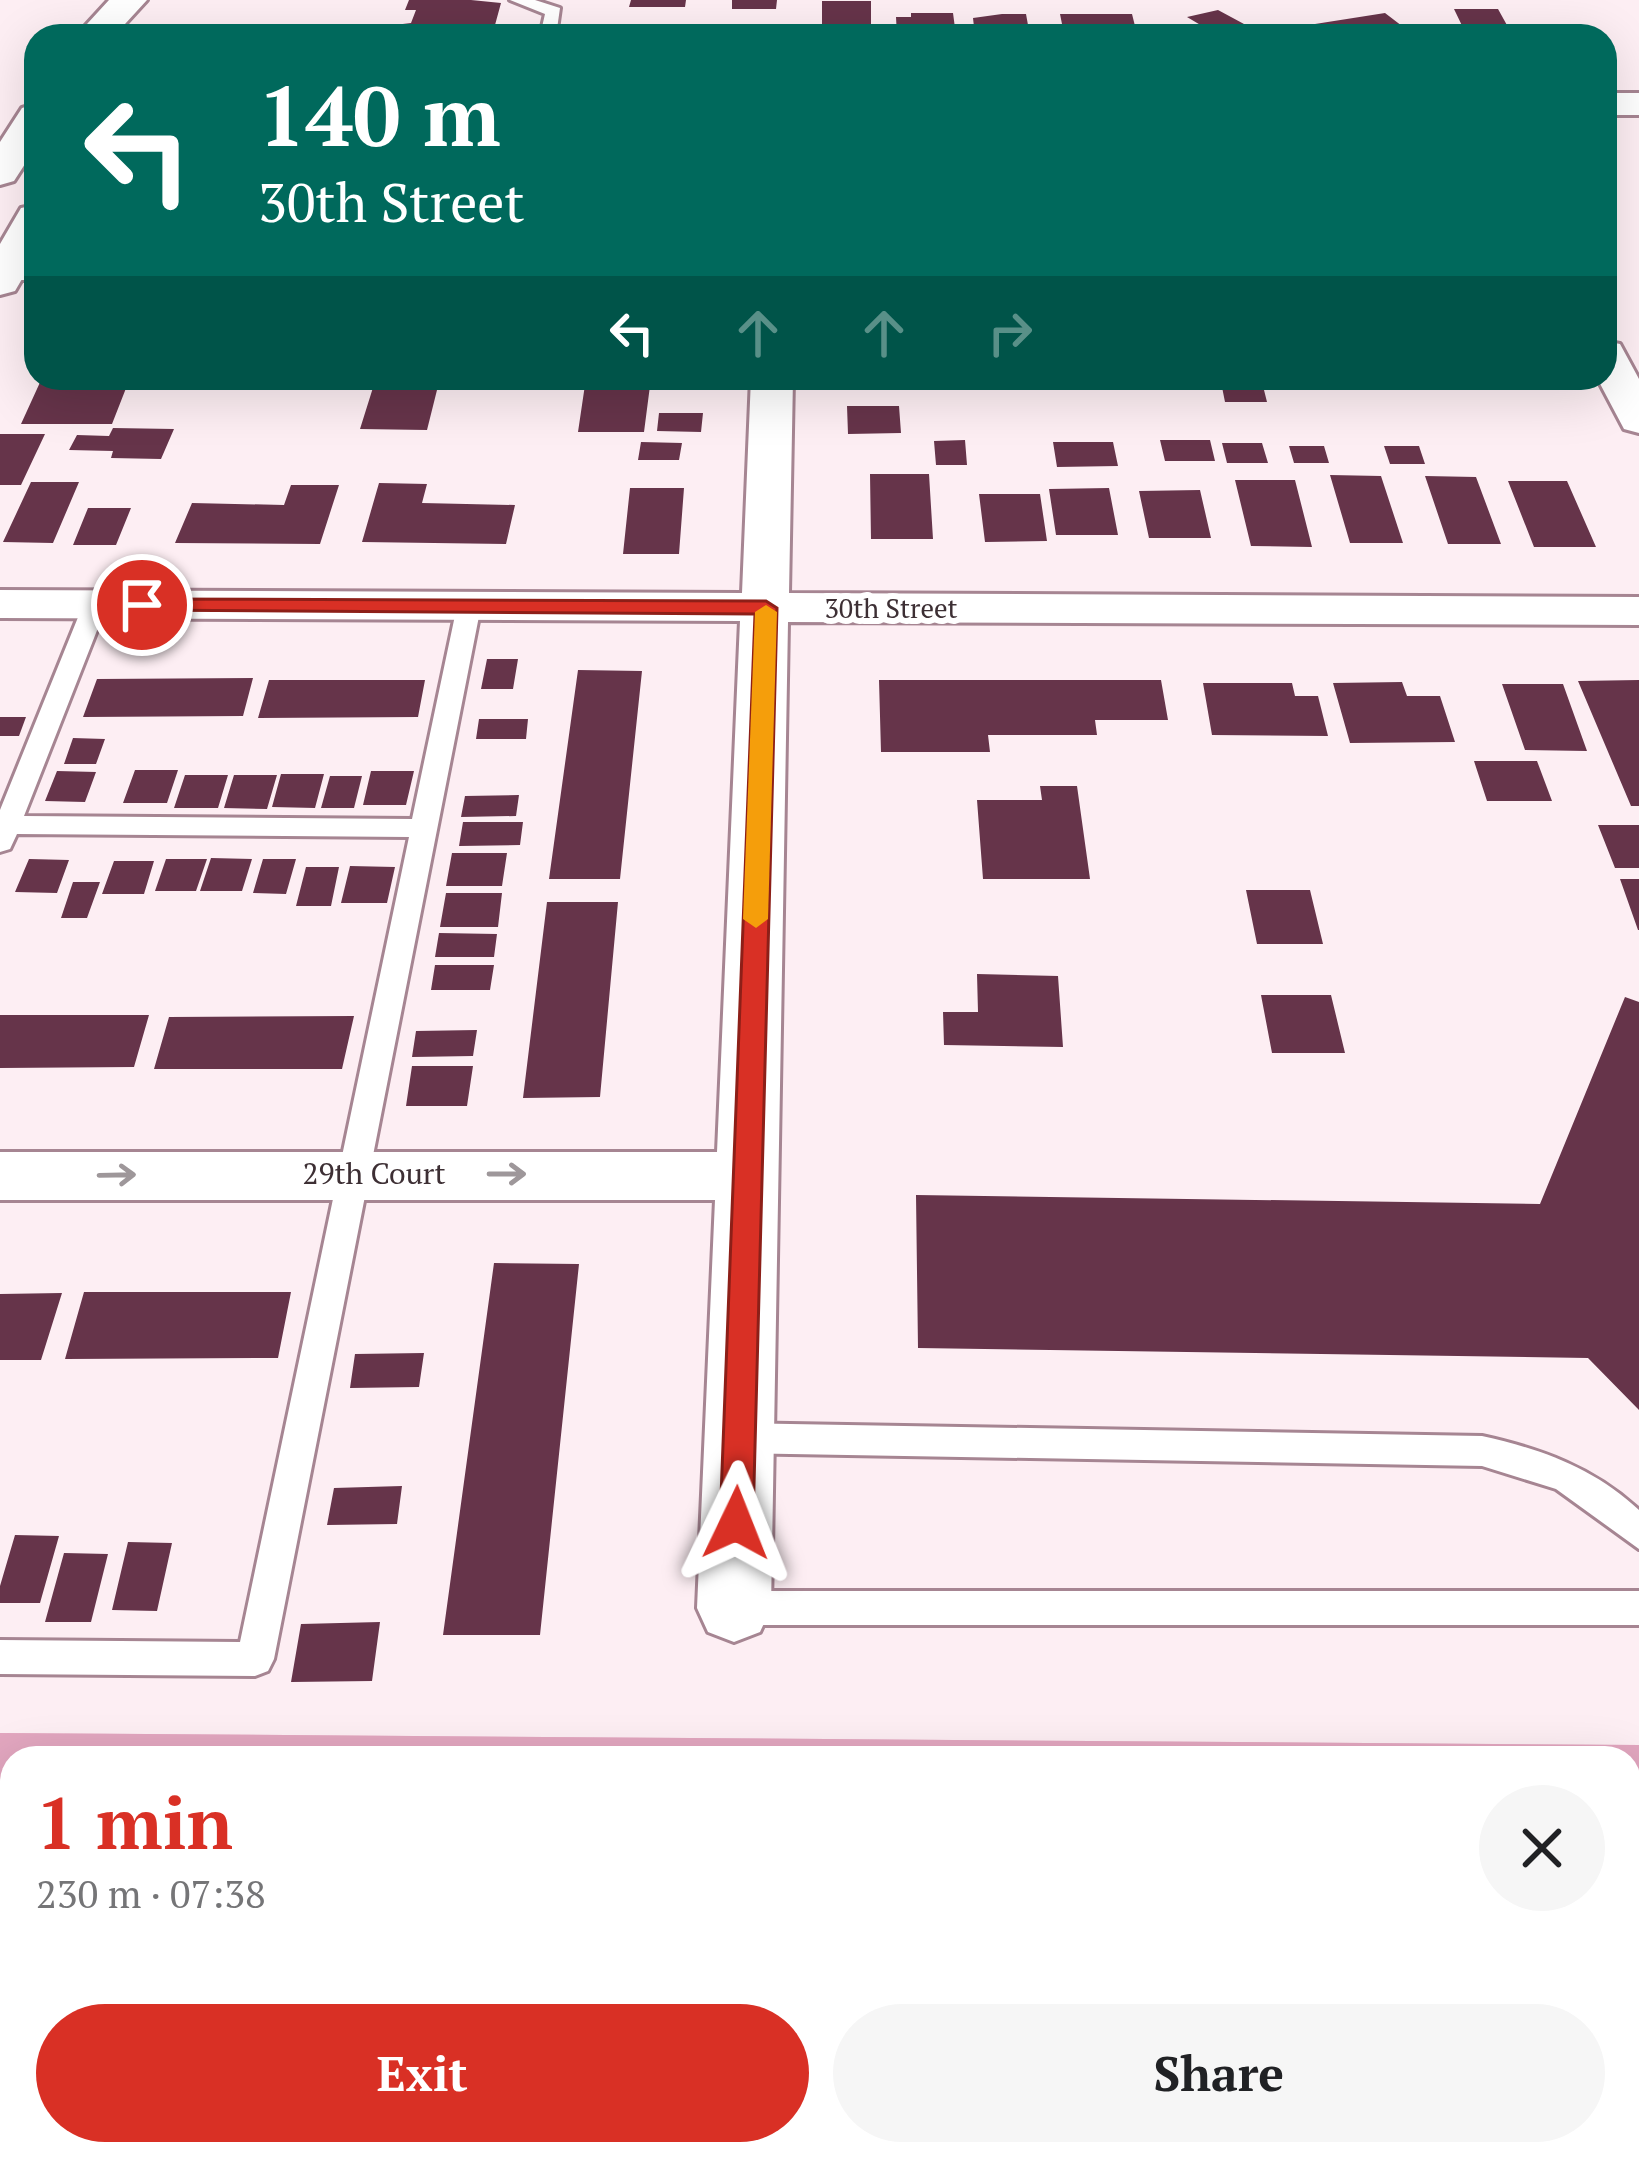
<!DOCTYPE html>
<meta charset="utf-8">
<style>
body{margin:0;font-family:"PT Serif",serif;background:#f6f6f6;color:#202124;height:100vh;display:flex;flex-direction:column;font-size:45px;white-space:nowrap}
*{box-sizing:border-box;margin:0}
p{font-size:39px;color:#757577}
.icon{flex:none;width:66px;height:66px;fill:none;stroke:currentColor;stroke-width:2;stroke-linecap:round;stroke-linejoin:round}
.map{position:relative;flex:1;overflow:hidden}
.details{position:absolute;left:0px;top:1746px;width:1641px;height:420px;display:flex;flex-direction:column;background:#fff;border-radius:36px 36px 0 0;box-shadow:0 12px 48px #0002}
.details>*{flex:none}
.top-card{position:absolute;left:24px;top:24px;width:1593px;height:366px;border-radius:36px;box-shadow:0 12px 48px #0002;background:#00695c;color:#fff;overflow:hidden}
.pin{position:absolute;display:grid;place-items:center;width:102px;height:102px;color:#fff;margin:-51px;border:6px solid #fff;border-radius:50%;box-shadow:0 3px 12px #0007}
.me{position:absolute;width:132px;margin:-66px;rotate:2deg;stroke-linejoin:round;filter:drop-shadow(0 0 9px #0008)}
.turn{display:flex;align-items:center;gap:42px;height:252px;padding:0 36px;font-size:54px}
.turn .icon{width:156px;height:156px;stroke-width:2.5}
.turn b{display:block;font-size:84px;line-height:102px}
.lanes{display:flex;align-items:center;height:114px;padding:0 36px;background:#0003;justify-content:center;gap:60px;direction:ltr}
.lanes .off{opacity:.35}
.round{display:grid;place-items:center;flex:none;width:126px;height:126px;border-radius:63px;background:#f6f6f6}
.overview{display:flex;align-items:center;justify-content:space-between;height:204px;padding:0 36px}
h1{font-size:72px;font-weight:700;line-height:90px;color:#d93025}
.button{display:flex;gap:24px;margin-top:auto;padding:24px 36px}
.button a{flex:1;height:138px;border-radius:72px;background:#d93025;color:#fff;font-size:48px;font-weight:700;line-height:138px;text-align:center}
.button a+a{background:#f6f6f6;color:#202124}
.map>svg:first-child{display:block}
</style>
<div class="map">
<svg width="1639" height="2166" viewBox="0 0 1639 2166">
<rect width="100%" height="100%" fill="#fdeef3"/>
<path fill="#f0c5d6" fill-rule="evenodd" d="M0,1733l1639,12v421h-1639zM12,1758h1617v396h-1617z"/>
<path fill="#e2a6bf" d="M0,1733l1639,12v97h-10v-84h-1617v57l-12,-1z
M608,2154h784l34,12h-821z"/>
<path fill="#66344a" d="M409,0h62l30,3 -9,33h-133l2,-7 50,-6 5,-13h-11z
M631,0h55l-1,7h-56z
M732,0h45l-1,9h-44z
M822,1h49v25h-49z
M1454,9h44l15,27h-46z
M1218,10l26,14 44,12h-69l-32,-19z
M911,13h42l2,15h-30v8h-28l-1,-19h15z
M1385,13l17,13 -23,3 8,7h-56l-16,-12z
M1002,14h24l4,22h-55l-2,-18z
M1060,14h72l5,20h-73z
M42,378h88l-18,46h-91z
M376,378h64l-13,52 -67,-1z
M586,378h65l-7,54h-66z
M1221,382h41l5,20h-42z
M847,406h52l2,27 -53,1z
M659,413h44l-2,19 -44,-1z
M113,428l61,1 -13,30 -50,-1 2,-7 -44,-1 8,-15 32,1z
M0,434h45l-24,51h-21z
M965,440l2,25h-31l-2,-24z
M1160,440h50l5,21h-50z
M641,442l41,1 -3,17h-41z
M1053,442h60l5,24 -61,1z
M1222,443h40l6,20h-41z
M1289,446h35l5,17h-35z
M1384,446h35l6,18h-35z
M870,474h59l4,65h-62z
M1330,475l51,1 22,67h-53z
M1425,476l51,1 25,67h-53z
M1235,480h60l17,67 -61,-1z
M1508,481h59l29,66h-62z
M31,482h48l-26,61 -50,-1z
M379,483l48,1 -5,19 93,2 -9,39 -144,-2z
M291,485h48l-19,59 -145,-1 17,-40 92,2z
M630,488h54l-5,66h-56z
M1109,488l9,47h-62l-7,-46z
M1200,490l11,48h-62l-10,-47z
M979,494h61l7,47 -62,1z
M88,508h43l-15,37h-43z
M487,659h31l-5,30h-32z
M578,670l64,1 -22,208h-71z
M253,678l-10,38 -160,1 14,-38z
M269,680h156l-7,37 -160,1z
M879,680h282l7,40h-73l2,15h-109l2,17h-109z
M1639,680v126h-8l-53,-125z
M1402,682l5,14h33l15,46 -105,1 -17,-60z
M1203,683h89l3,13h23l10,40 -116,-1z
M1502,684h61l24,67 -62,-1z
M0,717h26l-7,19h-19z
M479,719h49l-2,20h-50z
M73,738l32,1 -9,25h-32z
M1474,761h63l15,40h-65z
M135,770h43l-11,33h-44z
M57,771l39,1 -11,30 -40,-1z
M371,771h43l-8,34h-43z
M281,774h43l-9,34 -43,-1z
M185,775h43l-10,33h-44z
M234,775h43l-10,34 -43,-1z
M330,776h32l-8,32h-33z
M1040,786h37l13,93h-107l-6,-79h65z
M519,795l-3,21 -55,1 4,-21z
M463,822h60l-3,23 -61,1z
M1598,825h41v43h-24z
M452,853h55l-5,33h-56z
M211,858l41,1 -10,32h-42z
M29,859l40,1 -12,33 -42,-1z
M166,859h41l-11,32h-41z
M263,859h33l-10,35 -33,-1z
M114,861h40l-10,33h-42z
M350,866l45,1 -8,36h-46z
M306,867h33l-8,39h-35z
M1620,879h19v51h-1z
M73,882h27l-13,36h-26z
M1246,890h64l13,54h-66z
M446,893h56l-4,34h-58z
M547,902h71l-18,195 -77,1z
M439,933l58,1 -3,23h-59z
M435,965h59l-4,25h-59z
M977,974l81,2 5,71 -119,-2 -1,-33h35z
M1261,995h70l14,58h-73z
M1625,997l14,5v408l-51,-52 -670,-10 -2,-153 624,9z
M0,1015h149l-15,52 -134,1z
M354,1016l-12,53h-188l15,-52z
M477,1030l-4,26 -61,1 4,-26z
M412,1066h61l-6,40h-61z
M494,1263l85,1 -39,371h-97z
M84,1292h207l-13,66 -213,1z
M62,1293l-21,67h-41v-66z
M424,1353l-5,34 -69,1 5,-34z
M402,1486l-5,38 -70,1 7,-37z
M15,1535l44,1 -19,67h-40v-17z
M128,1542l44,1 -15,68 -45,-1z
M64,1553l44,1 -17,68h-46z
M380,1622l-8,59 -81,1 10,-58z"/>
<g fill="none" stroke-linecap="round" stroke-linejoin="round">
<g stroke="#a68592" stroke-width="6">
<path id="lane" d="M510,0h25l25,8 -4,28h-16l5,-22z
M95,598l12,7 -83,211 388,3 45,-213 12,-7 12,7 -207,1053 -6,12 -13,5 -255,-2v-34l240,2 169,-805 -392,-3 -7,15 -10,3v-42l83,-205z
M739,1423l743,13c59,13 112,32 157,74v39l-83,-60 -74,-23 -743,-13 -12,-5 -5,-10 5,-10z
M734,1591h905v34h-905l-13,-5 -5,-12 5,-12z"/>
</g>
<g stroke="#a68592" stroke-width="6">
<path id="street" d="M0,256h36v24h-36z
M1605,341l15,3 19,35v54l-15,-4 -27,-51h8z
M751,378h42l-4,215 850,4v28l-851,-3 -17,986 -11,24 -26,10 -26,-10 -11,-24 18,-408h-715v-48h717l23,-531 -740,-3v-28l742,3z
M0,1862h12v82h-12z
M1629,1886h10v82h-10z"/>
</g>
<g stroke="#a68592" stroke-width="6">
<path id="secondary" d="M109,0h38l-33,36h-38z
M1605,93h34v22h-34z
M36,104v43l-22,34 -14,4v-43l22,-34z
M36,205v50l-21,36 -15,4v-51l21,-36z"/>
</g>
<use href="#lane" fill="#fff" fill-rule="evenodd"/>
<use href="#street" fill="#fff" fill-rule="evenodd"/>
<use href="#secondary" fill="#fff" fill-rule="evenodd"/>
</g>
<defs><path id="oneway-shaft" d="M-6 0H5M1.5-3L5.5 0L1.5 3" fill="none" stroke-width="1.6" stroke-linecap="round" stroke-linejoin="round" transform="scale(3)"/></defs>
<g stroke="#9e979a">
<use href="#oneway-shaft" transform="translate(507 1174)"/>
<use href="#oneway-shaft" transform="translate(117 1175) rotate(-1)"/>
</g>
<path fill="#d93025" stroke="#8d1f18" stroke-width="3" d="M142,599l624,2 11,7 -24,915 -5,10 -12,4 -11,-4 -5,-10 35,-909 -620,-4 -4,-5z"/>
<path fill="#f59e0b" d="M766,605l11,7 -9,307 -12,9 -13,-9 12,-307z"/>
<g text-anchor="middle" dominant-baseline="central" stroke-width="12" stroke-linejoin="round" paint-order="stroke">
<g font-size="27" fill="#3d2f34" stroke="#fff">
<text x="891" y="608">30th Street</text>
</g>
<g font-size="30" fill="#3d2f34" stroke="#fff">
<text x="374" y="1173">29th Court</text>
</g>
</g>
</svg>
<div class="pin" style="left:142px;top:605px;background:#d93025"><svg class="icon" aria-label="arrive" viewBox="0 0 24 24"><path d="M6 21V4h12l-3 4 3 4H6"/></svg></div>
<svg class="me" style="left:736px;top:1523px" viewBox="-20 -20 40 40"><path d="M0-17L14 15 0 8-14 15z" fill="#d93025" stroke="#fff" stroke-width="4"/></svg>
<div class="top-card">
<div class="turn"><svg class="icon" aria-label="left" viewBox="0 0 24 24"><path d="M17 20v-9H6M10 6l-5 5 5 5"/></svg><div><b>140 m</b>30th Street</div></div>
<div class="lanes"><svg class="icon" aria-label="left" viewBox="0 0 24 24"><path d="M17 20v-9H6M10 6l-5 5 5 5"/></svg><svg class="icon off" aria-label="ahead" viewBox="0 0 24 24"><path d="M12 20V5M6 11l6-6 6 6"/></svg><svg class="icon off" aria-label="ahead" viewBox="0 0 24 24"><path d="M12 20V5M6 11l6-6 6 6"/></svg><svg class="icon off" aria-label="right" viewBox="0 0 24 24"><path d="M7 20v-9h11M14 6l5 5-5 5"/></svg></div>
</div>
<section class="details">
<div class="overview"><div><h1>1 min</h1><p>230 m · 07:38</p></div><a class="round"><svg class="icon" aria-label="close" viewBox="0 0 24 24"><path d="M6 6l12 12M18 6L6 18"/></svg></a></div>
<div class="button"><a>Exit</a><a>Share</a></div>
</section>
</div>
